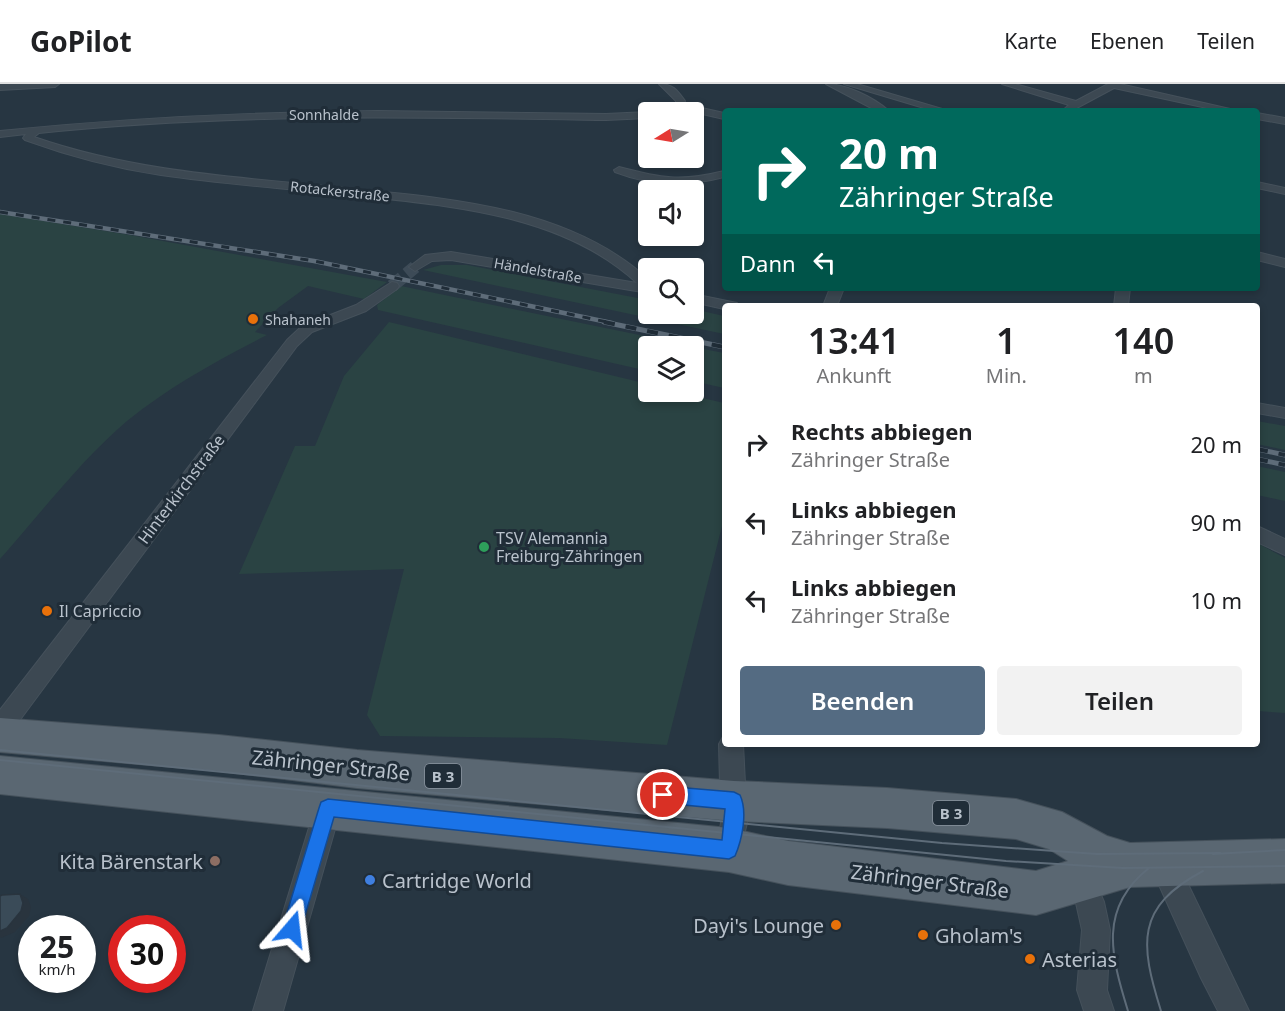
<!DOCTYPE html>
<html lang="de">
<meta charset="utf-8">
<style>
body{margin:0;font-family:"Noto Sans",sans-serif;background:#f2f2f2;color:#202124;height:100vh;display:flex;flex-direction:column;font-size:22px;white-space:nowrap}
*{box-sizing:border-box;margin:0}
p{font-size:20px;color:#757577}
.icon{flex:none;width:33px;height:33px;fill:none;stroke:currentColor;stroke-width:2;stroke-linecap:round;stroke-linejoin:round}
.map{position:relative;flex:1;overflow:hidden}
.side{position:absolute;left:722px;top:219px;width:538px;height:444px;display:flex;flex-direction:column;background:#fff;border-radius:6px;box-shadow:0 3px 9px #0003}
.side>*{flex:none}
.guide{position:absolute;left:722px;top:24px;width:538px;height:183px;border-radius:6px;box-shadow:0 3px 9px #0003;background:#00695c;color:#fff;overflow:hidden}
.needle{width:39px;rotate:259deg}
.fabs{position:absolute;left:638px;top:18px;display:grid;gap:12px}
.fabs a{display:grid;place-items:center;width:66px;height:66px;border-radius:6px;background:#fff;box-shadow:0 3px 9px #0003;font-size:30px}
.speed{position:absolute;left:18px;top:831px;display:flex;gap:12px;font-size:30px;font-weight:700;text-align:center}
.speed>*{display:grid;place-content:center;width:78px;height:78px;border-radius:50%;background:#fff;box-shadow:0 3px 9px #0003;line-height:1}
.speed small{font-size:15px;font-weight:400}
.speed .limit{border:9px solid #d22;background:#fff;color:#111}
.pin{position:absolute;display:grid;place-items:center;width:51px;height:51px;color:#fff;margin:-26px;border:3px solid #fff;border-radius:50%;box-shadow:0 2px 6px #0007}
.me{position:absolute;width:66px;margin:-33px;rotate:17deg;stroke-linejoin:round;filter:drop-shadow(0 0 4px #0008)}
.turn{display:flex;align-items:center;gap:21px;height:126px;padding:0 18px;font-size:27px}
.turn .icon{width:78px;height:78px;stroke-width:2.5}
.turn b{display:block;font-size:42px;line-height:51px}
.then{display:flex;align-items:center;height:57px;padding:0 18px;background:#0003;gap:12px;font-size:22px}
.eta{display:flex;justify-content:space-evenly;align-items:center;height:102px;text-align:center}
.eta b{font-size:36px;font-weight:600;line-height:42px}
.primary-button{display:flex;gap:12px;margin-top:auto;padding:12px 18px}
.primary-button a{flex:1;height:69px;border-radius:6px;background:#546b82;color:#fff;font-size:24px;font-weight:600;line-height:69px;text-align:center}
.primary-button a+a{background:#f2f2f2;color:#202124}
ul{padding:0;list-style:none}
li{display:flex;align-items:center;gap:18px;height:78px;padding:0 18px}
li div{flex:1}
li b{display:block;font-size:22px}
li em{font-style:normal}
header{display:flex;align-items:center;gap:36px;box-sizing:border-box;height:84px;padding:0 30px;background:#fff;border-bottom:2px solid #e0e0e0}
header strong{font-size:28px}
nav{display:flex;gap:33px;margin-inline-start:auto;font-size:21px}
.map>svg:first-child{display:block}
</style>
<header>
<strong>GoPilot</strong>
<nav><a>Karte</a><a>Ebenen</a><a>Teilen</a></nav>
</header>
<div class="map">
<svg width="1285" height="927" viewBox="0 0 1285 927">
<rect width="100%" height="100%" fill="#273642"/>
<path fill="#2a4343" d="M0,130l130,21 257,47 -23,17 -56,-13 -30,22 -23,24 12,3c-49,25 -97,51 -140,86 -45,38 -87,93 -127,138z
M441,181h26l181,35v14h45v-5l31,7v18l-301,-64z
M401,202l292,60h-45v25l-270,-61 -1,-5z
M389,238l259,62v8h29l47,11v115l-57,227 -108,-7 -179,-2 -13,-21 37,-146 -165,5 56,-128h20l29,-70z
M693,263l31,6v35l-31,-7z
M1257,337l28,5v24l-28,-6z
M1257,382l28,6v29l-28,-6z
M1257,459l28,15v155l-28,-2z"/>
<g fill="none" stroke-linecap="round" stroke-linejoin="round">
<path stroke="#3d4b57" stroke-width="13" stroke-dasharray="13 6" stroke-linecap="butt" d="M392,202l23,-19"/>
<g stroke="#45515b" stroke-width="2">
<path id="street" d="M0,0h59l-4,3 -55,3z
M659,0c14,0 18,6 26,17l-1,3 40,9v6l-48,-11v-7z
M826,0c20,0 47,13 63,27h-12z
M844,0h13l92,27h-15z
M1002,0h13l61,17 32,-17h12l119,27h-18l-107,-23 -43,23h-9l7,-6z
M378,27l228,3 42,-2h1l-1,6 -42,2c-190,-3 -379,-7 -567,13l-5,4c98,34 199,40 301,50 106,11 230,17 313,92v14l-197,-33 -19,1 -17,10 -6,-4 16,-12 26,-3 186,31c-76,-70 -188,-77 -286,-88 -63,-6 -127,-11 -190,-20 -47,-7 -92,-19 -136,-35l-2,-2 3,-4 -26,3v-6c128,-13 250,-19 378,-20z
M1257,29l28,5v6l-28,-5z
M619,83c42,11 61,15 105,4v6c-38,10 -72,9 -109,-5l-1,-2z
M1257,98l28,6v6l-28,-6z
M1257,168l28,7v8l-28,-7z
M392,198l5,1 2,3 -2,3 -31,22 -54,21 -15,14 -289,390 -8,3v-29l287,-370 15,-14 54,-21z
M830,204h14l-7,18h-14z
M1116,204h14l-2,18h-14z
M693,210l44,9 2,3h-15v3l-31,-7z
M1257,319l28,5v10l-28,-5z
M1257,442l28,13v16l-28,-13z
M724,651v9h19l4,79 -9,36 -9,4 -9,-4 -4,-9 5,-27 -2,-79z
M328,712l9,3 4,9 -58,203h-30l62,-203 4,-9z
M1164,767l10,4 75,156h-31l-17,-33 -51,-113 4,-10z
M1078,777l10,4 16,37 6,28 -3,60 7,21h-30l-7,-21 5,-60 -6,-27 -12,-28 4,-10z"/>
</g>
<g stroke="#45515b" stroke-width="2">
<path id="primary" d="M0,634l219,17 138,15 377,31 153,7 129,11 46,13 45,24 23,7 155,-4v44l-155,4 -94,28 -248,-30 -59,-13 -729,-78v-38l729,72 59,13 248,30 32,-10 -19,-12 -33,-10 -129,-11 -153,-7 -377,-33 -138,-17 -219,-19z"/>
</g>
<use href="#street" fill="#3c4852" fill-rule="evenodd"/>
<use href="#primary" fill="#5a6772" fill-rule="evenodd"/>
<path stroke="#5e6c79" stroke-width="2" d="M0,666l942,93 155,11 123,-1
M0,676l1006,101 117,7 162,-2
M1213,770l72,-4
M1128,927c-17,-55 -30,-103 21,-143
M1161,927c-21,-67 -26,-104 42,-140"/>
<g stroke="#5e6c79" stroke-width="4.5">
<path id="rail-far1" d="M0,128l314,49 298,62"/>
</g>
<g stroke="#5e6c79" stroke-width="5">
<path id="rail" d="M604,238l120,25
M1257,365l28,6
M1257,375l28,6"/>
</g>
<use href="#rail-far1" stroke="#202d38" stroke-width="3" stroke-dasharray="8" stroke-linecap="butt"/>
<use href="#rail" stroke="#202d38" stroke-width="4" stroke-dasharray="11" stroke-linecap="butt"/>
</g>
<path fill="#29343e" d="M20,810l8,5 3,8 -2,9 -14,16 -14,6 -1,-1v-6z"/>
<path fill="#3a4b58" stroke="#29343e" stroke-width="1.5" d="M20,810l3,9 -2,8 -14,17 -7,3v-35l2,-1z"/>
<path fill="#1a73e8" stroke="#114b97" stroke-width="1.5" d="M663,702l71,6 6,3c8,17 2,45 -5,61l-6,3 -395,-42 -35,119 -7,3 -7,-3 -3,-7 37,-121 2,-6 7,-3 394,41 3,-31 -62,-6 -6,-2 -3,-6 3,-6z"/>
<g fill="#e8710a" stroke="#202d38" stroke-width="2">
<circle cx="253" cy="235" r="6"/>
<circle cx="47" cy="527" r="6"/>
<circle cx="836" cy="841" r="6"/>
<circle cx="923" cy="851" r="6"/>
<circle cx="1030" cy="875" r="6"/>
</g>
<circle fill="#2e9e5b" stroke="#202d38" stroke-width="2" cx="484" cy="463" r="6"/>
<circle fill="#8d6e63" stroke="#202d38" stroke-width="2" cx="215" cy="777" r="6"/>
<circle fill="#3f7fe0" stroke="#202d38" stroke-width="2" cx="370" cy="796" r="6"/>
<g text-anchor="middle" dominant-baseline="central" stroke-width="6" stroke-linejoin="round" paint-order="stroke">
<g font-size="14" fill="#b9c2cc" stroke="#202d38">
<text x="324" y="30">Sonnhalde</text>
<text transform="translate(340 107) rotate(6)">Rotackerstraße</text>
<text transform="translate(538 186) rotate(10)">Händelstraße</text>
</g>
<g font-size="14" fill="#b9c2cc" stroke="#202d38" text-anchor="start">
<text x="265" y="235">Shahaneh</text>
</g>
<g fill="#202d38" stroke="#8b95a0" stroke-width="1.5">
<rect x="425" y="680" width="36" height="24" rx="4.5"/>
<rect x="933" y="717" width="36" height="24" rx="4.5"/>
</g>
<g font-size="15" font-weight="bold" fill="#b9c2cc">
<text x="443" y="692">B 3</text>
<text x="951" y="729">B 3</text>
</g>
<g font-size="16" fill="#b9c2cc" stroke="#202d38">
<text transform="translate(181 405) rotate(-53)">Hinterkirchstraße</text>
</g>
<g font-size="16" fill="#b9c2cc" stroke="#202d38" text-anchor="start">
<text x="496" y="454">TSV Alemannia<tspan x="496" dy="18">Freiburg-Zähringen</tspan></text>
<text x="59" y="527">Il Capriccio</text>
</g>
<g font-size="20" fill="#b9c2cc" stroke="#202d38">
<text transform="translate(331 681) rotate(6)">Zähringer Straße</text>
<text transform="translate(930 797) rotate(7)">Zähringer Straße</text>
</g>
<g font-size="20" fill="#b9c2cc" stroke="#202d38" text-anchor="start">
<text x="203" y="777" text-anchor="end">Kita Bärenstark</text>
<text x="382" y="796">Cartridge World</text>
<text x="824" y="841" text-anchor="end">Dayi's Lounge</text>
<text x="935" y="851">Gholam's</text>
<text x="1042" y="875">Asterias</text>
</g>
</g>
</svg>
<div class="fabs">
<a><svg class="needle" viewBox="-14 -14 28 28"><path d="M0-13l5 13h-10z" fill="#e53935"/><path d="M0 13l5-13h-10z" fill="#757577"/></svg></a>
<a><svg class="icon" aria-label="sound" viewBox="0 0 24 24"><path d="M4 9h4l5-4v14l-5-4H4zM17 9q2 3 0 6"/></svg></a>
<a><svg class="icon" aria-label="search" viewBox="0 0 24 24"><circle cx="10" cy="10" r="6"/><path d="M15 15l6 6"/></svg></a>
<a><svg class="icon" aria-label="layers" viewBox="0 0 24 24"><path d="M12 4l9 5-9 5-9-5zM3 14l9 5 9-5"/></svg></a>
</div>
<div class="speed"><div>25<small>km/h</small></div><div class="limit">30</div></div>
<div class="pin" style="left:663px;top:711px;background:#d93025"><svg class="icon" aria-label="arrive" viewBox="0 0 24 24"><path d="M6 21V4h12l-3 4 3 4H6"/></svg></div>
<svg class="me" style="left:292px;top:845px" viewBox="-20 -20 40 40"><path d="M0-17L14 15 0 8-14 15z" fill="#1a73e8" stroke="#fff" stroke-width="4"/></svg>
<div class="guide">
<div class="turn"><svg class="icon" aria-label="right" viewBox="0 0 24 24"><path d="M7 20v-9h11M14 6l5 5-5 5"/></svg><div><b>20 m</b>Zähringer Straße</div></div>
<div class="then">Dann<svg class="icon" aria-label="left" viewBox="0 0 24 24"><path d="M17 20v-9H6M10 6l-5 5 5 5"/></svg></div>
</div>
<section class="side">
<div class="eta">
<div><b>13:41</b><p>Ankunft</p></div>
<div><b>1</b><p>Min.</p></div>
<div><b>140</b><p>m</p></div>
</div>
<ul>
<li><svg class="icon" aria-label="right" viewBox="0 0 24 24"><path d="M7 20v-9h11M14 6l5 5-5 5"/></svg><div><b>Rechts abbiegen</b><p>Zähringer Straße</p></div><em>20 m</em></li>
<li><svg class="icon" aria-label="left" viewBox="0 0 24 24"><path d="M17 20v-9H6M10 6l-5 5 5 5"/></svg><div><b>Links abbiegen</b><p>Zähringer Straße</p></div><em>90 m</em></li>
<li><svg class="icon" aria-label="left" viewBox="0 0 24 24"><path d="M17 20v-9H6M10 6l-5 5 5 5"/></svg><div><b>Links abbiegen</b><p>Zähringer Straße</p></div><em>10 m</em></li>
</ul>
<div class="primary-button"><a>Beenden</a><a>Teilen</a></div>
</section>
</div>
